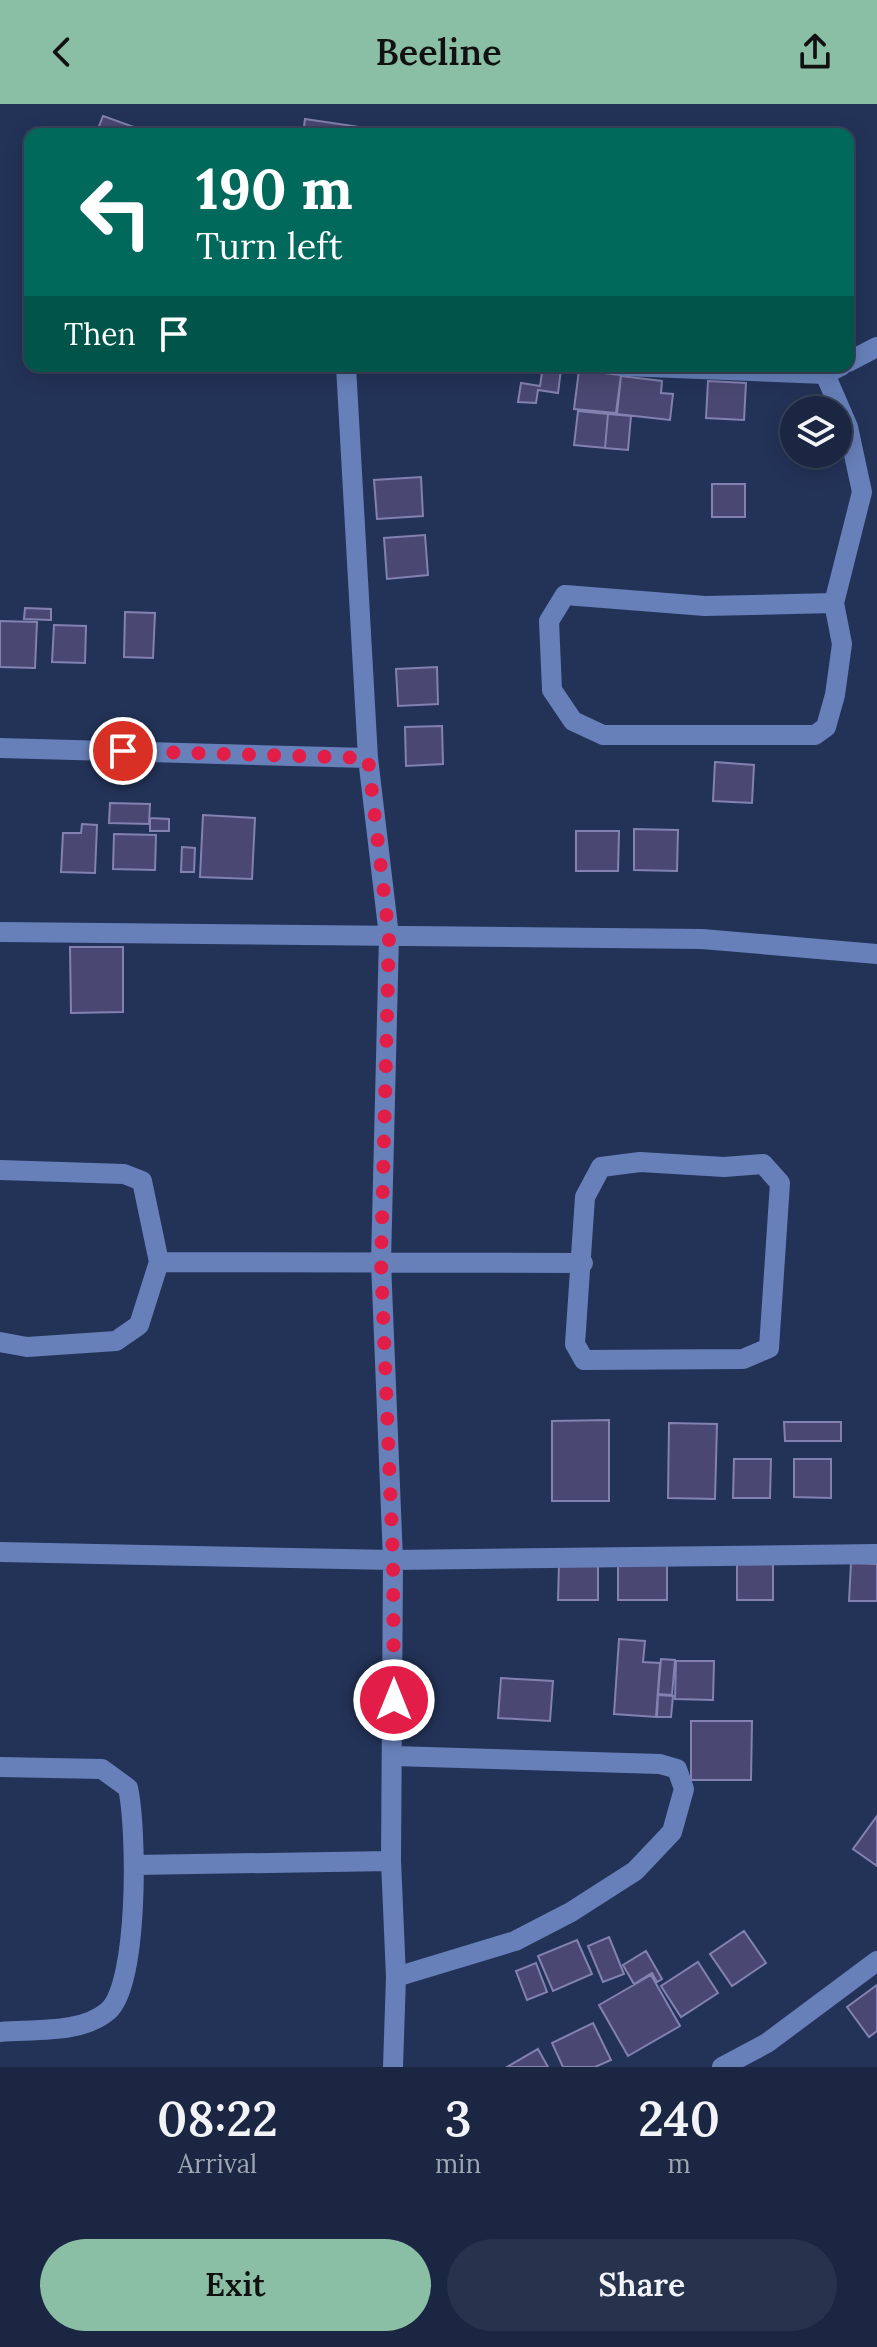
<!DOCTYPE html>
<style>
body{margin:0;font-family:Lora,serif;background:#27324d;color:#f1f3f6;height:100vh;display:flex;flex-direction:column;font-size:30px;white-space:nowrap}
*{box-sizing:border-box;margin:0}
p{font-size:26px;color:#9fa5b2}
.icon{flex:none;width:44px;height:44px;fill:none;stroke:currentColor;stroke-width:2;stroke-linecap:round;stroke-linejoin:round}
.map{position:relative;height:1963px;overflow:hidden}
.side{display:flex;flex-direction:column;background:#1a2642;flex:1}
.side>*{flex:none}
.banner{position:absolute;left:24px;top:24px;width:830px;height:244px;border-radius:16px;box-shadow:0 4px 20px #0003,0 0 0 2px #38435b;background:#00695c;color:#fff;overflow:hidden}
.controls{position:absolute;left:780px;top:292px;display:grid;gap:16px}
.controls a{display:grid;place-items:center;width:72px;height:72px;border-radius:50%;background:#1a2642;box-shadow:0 4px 20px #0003,0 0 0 2px #38435b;font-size:40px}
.pin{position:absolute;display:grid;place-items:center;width:68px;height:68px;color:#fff;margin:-34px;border:4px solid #fff;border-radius:50%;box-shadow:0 2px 8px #0007}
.me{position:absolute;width:88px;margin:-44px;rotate:0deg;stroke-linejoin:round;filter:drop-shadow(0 0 6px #0008)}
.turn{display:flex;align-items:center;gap:28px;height:168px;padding:0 40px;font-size:36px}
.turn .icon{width:104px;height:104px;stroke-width:2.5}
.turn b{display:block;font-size:56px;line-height:68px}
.then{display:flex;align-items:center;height:76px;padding:0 40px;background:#0003;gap:16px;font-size:30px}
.eta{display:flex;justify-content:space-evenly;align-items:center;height:136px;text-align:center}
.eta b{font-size:48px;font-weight:600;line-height:56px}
.primary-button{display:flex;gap:16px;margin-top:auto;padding:16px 40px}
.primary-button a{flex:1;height:92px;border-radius:48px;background:#8abfa5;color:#111;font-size:32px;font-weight:600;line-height:92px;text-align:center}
.primary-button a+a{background:#27324d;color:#f1f3f6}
header{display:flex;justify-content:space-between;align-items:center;height:104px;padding:0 40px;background:#8abfa5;color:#111;font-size:36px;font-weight:600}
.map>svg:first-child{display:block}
</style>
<header><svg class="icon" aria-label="back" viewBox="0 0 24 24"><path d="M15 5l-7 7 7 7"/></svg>Beeline<svg class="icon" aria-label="share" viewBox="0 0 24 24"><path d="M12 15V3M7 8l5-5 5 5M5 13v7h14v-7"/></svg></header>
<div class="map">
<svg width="877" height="1963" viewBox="0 0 877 1963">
<rect width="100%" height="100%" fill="#233358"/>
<path fill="#4a4772" stroke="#8281af" stroke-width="2" d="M103,12l31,11 -3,7h-35z
M305,15l55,8 -1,7h-56z
M543,262l18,3 -3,24 -20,-3 -2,13 -18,-1 3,-19 19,3z
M579,266l42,5 -5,38 -42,-4z
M621,272l41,5 -1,12 12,1 -3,26 -53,-6z
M708,277l38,2 -2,37 -38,-2z
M578,307l30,3 -3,34 -31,-3z
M608,310l23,2 -3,34 -23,-2z
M421,373l2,39 -46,3 -3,-39z
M712,380h33v33h-33z
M425,431l3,40 -41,4 -3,-41z
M25,504l26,1v11l-27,-1z
M125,508l30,1 -2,45 -29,-1z
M0,517l37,1 -2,46 -35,-1z
M54,521l32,1 -1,37 -33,-1z
M437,563l1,37 -40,2 -2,-37z
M442,622l1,38 -37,2 -1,-39z
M715,658l39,3 -2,38 -39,-2z
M110,699l40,1 -1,20 -40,-1z
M203,711l52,3 -3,61 -52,-2z
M150,714l19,1v12h-19z
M82,720l15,1 -2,48 -34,-1 2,-39h18z
M634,725l44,1 -1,41 -43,-1z
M576,727h43l-1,40h-42z
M114,730l42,1 -1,35 -42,-1z
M182,743l13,1 -1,24h-13z
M70,843h53v65l-52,1z
M609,1316v81h-57v-80z
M784,1318h57v19h-56z
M669,1319l48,1 -2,75 -47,-1z
M734,1355h37l-1,39h-37z
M794,1355h37v39l-37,-1z
M618,1459h49v37h-49z
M851,1459l26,1v37h-28z
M559,1460h39v36h-40z
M737,1460h36v36h-36z
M619,1535l26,2 -2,21 17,1 -4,54 -42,-3z
M661,1555l14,1 -3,35 -14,-1z
M676,1557h38l-1,39 -38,-1z
M501,1574l52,3 -3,40 -52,-3z
M658,1591l15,1 -2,21h-14z
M691,1617h61l-1,59h-60z
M877,1712v50l-24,-17z
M744,1827l22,32 -34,23 -22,-32z
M609,1833l15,37 -21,8 -15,-36z
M577,1836l15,34 -39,17 -15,-35z
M646,1847l16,28 -5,3 -5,-9 -18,11 -11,-19z
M698,1858l20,31 -37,24 -20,-31z
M536,1859l11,29 -20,8 -11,-29z
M651,1871l29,51 -52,30 -29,-51z
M877,1881v46l-8,6 -22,-30z
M593,1919l18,37 -16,7h-32l-11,-24z
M538,1945l10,18h-41z"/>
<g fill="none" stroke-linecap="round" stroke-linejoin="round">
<path stroke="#6780ba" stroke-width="20" d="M848,258l29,-15
M346,262l22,392 21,178 -8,326 12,298 -2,301 5,116 -3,90
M623,262l202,8 16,-8
M825,270l23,53 14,65 -28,111 8,41 -7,51 -9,32 -11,8h-212l-30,-14 -21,-31 -3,-69 16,-26 140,11 129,-3
M0,644l368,10
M0,828l702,7 175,15
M640,1058l84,5 39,-3 17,19 -11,165 -26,11 -159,1 -9,-16 10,-147 16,-30z
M0,1066l124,4 18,7 17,81 -20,63 -23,16 -89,6 -27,-5
M159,1158l424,1
M0,1448l393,8 484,-6
M394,1652l266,8 17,5 7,20 -12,43 -37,39 -64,41 -56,29 -119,36
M0,1663l102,2 26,19c9,41 11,196 -20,223 -26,23 -75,18 -108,21
M134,1761l257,-4
M722,1963l45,-24 110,-82"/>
</g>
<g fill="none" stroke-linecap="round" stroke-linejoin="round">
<path stroke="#e11d48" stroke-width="14" stroke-dasharray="0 25.2" d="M123,647l245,7 21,178 -8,326 12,298 1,140"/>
</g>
</svg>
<div class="controls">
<a><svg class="icon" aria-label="layers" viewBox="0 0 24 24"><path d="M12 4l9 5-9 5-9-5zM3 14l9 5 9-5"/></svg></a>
</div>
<div class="pin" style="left:123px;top:647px;background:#d93025"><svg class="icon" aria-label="arrive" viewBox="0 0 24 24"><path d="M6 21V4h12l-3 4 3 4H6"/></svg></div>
<svg class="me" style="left:394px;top:1596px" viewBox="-20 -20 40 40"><circle r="17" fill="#e11d48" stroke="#fff" stroke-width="3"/><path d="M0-11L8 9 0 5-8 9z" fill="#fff"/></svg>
<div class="banner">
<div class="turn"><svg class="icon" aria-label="left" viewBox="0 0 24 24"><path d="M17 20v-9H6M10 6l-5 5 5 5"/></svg><div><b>190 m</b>Turn left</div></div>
<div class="then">Then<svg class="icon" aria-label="arrive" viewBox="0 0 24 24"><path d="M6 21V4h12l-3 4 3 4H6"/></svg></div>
</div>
</div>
<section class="side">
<div class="eta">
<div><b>08:22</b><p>Arrival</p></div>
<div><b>3</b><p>min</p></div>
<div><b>240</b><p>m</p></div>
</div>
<div class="primary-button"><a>Exit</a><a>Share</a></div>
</section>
